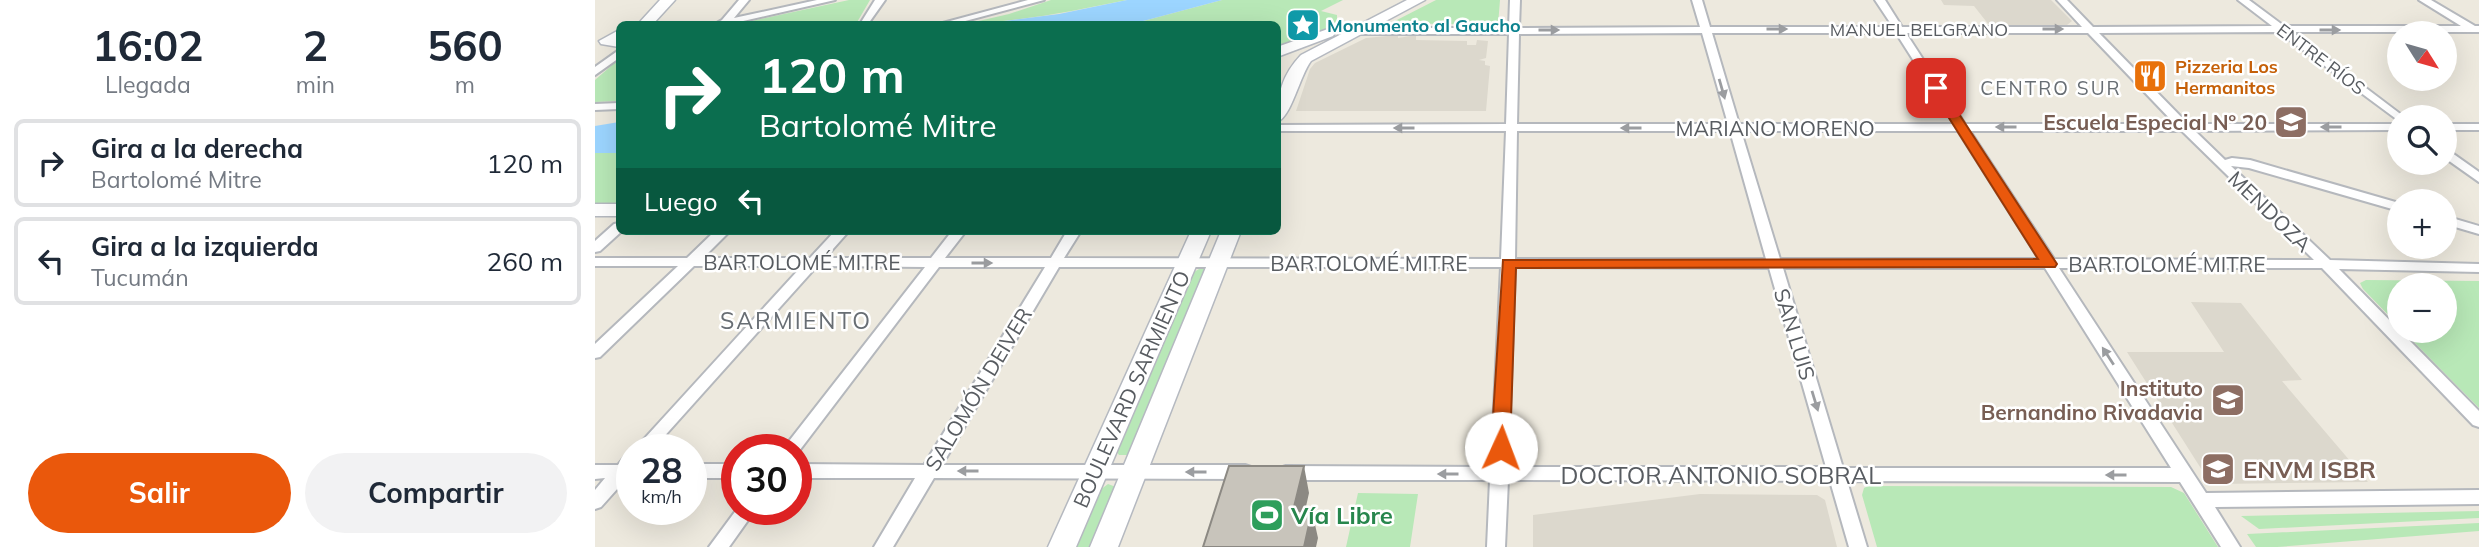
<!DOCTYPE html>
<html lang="es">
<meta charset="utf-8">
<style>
body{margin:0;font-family:Mulish,sans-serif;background:#f2f2f3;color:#1f2937;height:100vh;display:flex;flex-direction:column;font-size:26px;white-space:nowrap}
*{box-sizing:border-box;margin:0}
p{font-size:23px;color:#747a83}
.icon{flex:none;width:38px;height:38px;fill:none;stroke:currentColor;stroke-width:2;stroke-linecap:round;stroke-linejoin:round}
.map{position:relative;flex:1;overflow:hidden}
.drawer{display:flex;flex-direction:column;background:#fff;width:595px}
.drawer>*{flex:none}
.guide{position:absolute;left:21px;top:21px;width:665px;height:214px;border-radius:10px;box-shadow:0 7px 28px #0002;background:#0b6e4f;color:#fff;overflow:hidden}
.needle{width:46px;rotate:127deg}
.tools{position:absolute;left:1792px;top:21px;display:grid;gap:14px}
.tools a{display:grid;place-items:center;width:70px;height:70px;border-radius:50%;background:#fff;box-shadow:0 7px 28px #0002;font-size:35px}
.speed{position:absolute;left:21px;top:434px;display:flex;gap:14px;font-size:35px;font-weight:700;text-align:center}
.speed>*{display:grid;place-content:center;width:91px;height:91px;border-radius:50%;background:#fff;box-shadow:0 7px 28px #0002;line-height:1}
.speed small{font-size:18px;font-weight:400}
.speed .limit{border:10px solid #d22;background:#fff;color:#111}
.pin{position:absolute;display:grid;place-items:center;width:60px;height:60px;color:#fff;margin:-30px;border-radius:14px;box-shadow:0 4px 10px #0006}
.me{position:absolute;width:77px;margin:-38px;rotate:2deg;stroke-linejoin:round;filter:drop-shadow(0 0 5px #0008)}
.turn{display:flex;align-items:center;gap:24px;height:147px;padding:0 28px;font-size:32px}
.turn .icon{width:91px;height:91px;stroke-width:2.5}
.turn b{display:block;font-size:49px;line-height:60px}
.then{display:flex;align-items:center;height:66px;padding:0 28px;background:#0003;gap:14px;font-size:26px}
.eta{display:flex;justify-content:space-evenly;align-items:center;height:119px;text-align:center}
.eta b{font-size:42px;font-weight:700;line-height:49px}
.action{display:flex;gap:14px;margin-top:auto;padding:14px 28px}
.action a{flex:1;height:80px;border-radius:42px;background:#ea580c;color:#fff;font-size:28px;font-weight:700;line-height:80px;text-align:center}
.action a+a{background:#f2f2f3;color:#1f2937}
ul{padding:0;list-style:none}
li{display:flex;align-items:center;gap:21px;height:88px;margin:0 14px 10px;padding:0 14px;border:4px solid #e0e1e3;border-radius:10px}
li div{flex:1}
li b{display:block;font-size:26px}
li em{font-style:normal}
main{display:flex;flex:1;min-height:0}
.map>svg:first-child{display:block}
</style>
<main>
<section class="drawer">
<div class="eta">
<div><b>16:02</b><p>Llegada</p></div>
<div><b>2</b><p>min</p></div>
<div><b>560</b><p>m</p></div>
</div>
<ul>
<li><svg class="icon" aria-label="right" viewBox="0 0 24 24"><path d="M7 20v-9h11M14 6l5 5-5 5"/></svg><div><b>Gira a la derecha</b><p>Bartolomé Mitre</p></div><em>120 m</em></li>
<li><svg class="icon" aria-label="left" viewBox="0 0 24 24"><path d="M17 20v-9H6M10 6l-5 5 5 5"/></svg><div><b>Gira a la izquierda</b><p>Tucumán</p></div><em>260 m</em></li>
</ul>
<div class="action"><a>Salir</a><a>Compartir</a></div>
</section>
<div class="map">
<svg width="1884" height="547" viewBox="0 0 1884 547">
<rect width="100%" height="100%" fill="#ede9de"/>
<path fill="#dcd8cd" d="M1346,0h110l21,21 -5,4h-78l-15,-19 -30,-1z
M803,35v3l18,-3v5l51,1v4h9l1,-5 11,1 -2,17 -7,2 6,1v4l5,1 -4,45h-190l14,-42 5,-6 51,-25z
M1596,302l50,1 61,77 -20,1 86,101 -150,2 -11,-6 -80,-126h97z
M1105,494l117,1 8,5 12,47h-304v-32z"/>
<path fill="#b8e8b7" d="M254,0h21l-14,24h-119z
M456,0h76c-59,12 -118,24 -177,24l18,-4 2,3 39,-9z
M627,0h121l-22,11 16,4v8l-3,4 -56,19 -1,-22h-145z
M841,0h64l-2,25 -107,-2z
M24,59v42l-24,1v-22z
M0,153h24v52h-24z
M604,269h7l-78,186h-9l-2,-3 77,-180z
M1771,280l113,1v127l-76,-77h42v-46h-46v41l-36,-37 -3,-6z
M513,484l8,3 -23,60h-17l24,-57z
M1273,486l303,1 13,6 34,54h-341l-15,-52 2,-7z
M763,493l60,1 -8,53h-64z
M1884,511v7l-220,11 -18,-13z
M1884,523v8l-202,16h-21l-9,-13z"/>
<path fill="#9cd5ff" d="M532,0h95l-90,24h-151l78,-10z
M24,122v31h-24v-27z"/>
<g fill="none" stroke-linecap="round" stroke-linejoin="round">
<g stroke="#b5b8bd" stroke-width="4">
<path id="minor" d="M144,0h10l-15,18 83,-18h18l-105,24h-15l7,-4z
M280,0h10l-17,24h-8z
M433,0h16l-90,24h-15z
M915,0h10l-1,28 181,-1 -8,-27h10l8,27h183l-18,-27h10l17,27h180l-25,-27h10l26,27 179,-1 -34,-26h11l35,26h177l-42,-26h12l44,26h4v6h-187l111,84 1,1h-5v4l-120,-89 -180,1 89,91h211v6l-204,1 30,29 7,-2 18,2 149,43v8l-150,-43 -18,-2 99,94 149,4v8l-140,-3 140,142v16l-6,-2 -151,-157h-263l147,225 273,-3v14l-264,3 25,40h-19l-41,-65 -333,-1 20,66h-18l-19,-66 -322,-1 -3,67h-18l3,-67h-204l-6,-2 -3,-5 3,-5 6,-2 205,1 10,-200h-442l-117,198h303l6,2 3,5 -3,5 -6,2 -311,-1 -41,69h-19l41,-69h-119v-14l128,1 121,-198h-106l-143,188v-5h-12l2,-5 139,-178 -108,-1 -165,184h-18l168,-184h-108l-94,91 -5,1v-14l83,-78h-83v-8h92l28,-27h15l-27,27h107l25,-27h14l-24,27h106l21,-27h14l-21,27h106l16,-27h14l-17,27 437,1 5,-128h-229v-6l229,-1 3,-90h-151l-5,-3 5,-3h151zM1107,33l26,91h-211l2,-90zM1117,33h184l58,91h-215zM1311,33h182l87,91h-210zM922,131h213l36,128h-251zM1146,131h217l81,128h-259zM1375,131h212l132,129 -260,-1zM920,267l254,1 57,199h-318zM1188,268h262l126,200h-328z
M24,50v8l-24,17v-8z
M24,103v6l-24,1v-6z
M1850,124h34v6h-34z
M1850,148l34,24v10l-34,-24z
M1850,216l34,10v8l-34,-10z
M24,223v8h3l-22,20 -5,1v-11l19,-17z
M37,454v22l-5,2 -26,29 -6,2v-19l10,-12 -10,1v-14h23l8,-10z
M96,464h46v14h-46z
M142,509h19l-27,38h-20z"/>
</g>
<g stroke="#b5b9c0" stroke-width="3">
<path id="secondary" d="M65,0h15l-22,24h-15z
M812,0h18l-114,61c-11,14 -20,57 -34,61 0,-27 5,-47 24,-67z
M733,29l5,1 2,3 -2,3 -56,21v-10z
M24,30v17l-18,-3 -2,-3z
M0,204h24v12h-24z
M596,231h20l-135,316h-28z
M626,231h20l-123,316h-28z"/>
</g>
<use href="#minor" fill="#fff" fill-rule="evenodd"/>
<use href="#secondary" fill="#fff" fill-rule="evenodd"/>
</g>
<path fill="#8c8983" d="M709,466l5,27 -10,45 -6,-27z
M717,511l6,27 -2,9h-12z"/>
<path fill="#c8c4bb" stroke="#8c8983" stroke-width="2" d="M634,466h75l-11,45h19l-8,36h-101z"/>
<defs><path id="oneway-solid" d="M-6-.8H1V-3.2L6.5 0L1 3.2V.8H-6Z" transform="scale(1.75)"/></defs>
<g fill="#9b9da0">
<use href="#oneway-solid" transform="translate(1182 29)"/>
<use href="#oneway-solid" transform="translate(1458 29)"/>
<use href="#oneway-solid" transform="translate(954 30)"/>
<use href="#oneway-solid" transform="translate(1735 30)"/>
<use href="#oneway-solid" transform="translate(1127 89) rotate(74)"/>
<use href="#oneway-solid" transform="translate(1411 127) rotate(180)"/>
<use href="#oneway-solid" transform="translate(1736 127) rotate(-180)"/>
<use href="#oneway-solid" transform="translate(809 128) rotate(-180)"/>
<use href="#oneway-solid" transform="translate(1036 128) rotate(180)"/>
<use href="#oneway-solid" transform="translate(387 263)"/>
<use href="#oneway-solid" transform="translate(1513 356) rotate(-123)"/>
<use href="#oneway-solid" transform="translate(1220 401) rotate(73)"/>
<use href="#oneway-solid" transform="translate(373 471) rotate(-180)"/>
<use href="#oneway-solid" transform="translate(601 472) rotate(-180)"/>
<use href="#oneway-solid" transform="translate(853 474) rotate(-180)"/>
<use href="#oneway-solid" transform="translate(1521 475) rotate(-180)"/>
</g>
<path fill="#ea580c" stroke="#983908" stroke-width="2" d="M1341,85l6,3 115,176 -2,3 -539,1 -6,180 -3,5 -6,2 -7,-2 -3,-5 12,-188 535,-1 -108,-171z"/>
<defs>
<g id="sight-square" transform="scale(1.75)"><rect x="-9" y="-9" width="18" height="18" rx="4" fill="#0f9aa8" stroke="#fff"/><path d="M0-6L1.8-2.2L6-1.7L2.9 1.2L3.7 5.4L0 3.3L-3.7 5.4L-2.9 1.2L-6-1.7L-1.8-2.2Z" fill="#fff"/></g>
<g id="restaurant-square" transform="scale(1.75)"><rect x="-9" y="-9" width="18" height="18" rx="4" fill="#e8710a" stroke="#fff"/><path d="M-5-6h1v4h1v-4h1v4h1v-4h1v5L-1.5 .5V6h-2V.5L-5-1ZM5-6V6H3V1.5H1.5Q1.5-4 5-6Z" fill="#fff"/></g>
<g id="school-square" transform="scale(1.75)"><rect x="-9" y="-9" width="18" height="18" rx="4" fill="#8d6e63" stroke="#fff"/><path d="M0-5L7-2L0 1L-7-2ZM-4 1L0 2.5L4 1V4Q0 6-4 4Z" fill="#fff"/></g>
<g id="university-square" transform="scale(1.75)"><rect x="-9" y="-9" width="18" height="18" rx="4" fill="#8d6e63" stroke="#fff"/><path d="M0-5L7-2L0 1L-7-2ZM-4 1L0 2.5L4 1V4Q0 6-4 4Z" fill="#fff"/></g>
<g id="stadium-square" transform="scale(1.75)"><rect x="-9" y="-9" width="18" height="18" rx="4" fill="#2e9e5b" stroke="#fff"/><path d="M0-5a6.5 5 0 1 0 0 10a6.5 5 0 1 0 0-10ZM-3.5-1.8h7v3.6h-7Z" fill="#fff"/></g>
</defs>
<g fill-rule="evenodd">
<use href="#sight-square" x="708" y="25"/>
<use href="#restaurant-square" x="1555" y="76"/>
<use href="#school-square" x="1696" y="122"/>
<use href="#university-square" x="1633" y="400"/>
<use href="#school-square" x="1623" y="469"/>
<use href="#stadium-square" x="672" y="515"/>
</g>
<g text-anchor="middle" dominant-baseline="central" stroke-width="5" stroke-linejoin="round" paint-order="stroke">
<g font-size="18" font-weight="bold" fill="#0d838f" stroke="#fff" text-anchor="start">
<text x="732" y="25">Monumento al Gaucho</text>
</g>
<g font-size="18" fill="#585c61" stroke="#fff">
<text x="1324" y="29">MANUEL BELGRANO</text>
<text transform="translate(1726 59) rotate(37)">ENTRE RÍOS</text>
</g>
<g font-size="18" font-weight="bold" fill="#c56008" stroke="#fff" text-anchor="start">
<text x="1580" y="66">Pizzeria Los<tspan x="1580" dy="21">Hermanitos</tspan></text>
</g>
<g font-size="19" letter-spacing="2" fill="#686e74" stroke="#fff">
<text x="1456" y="88">CENTRO SUR</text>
</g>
<g font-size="21" font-weight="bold" fill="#785e54" stroke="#fff" text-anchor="end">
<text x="1672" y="122">Escuela Especial Nº 20</text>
<text x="1608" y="388">Instituto<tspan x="1608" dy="24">Bernandino Rivadavia</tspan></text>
</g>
<g font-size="21" fill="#585c61" stroke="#fff">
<text x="1180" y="128">MARIANO MORENO</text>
<text transform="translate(1675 211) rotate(44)">MENDOZA</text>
<text x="207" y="262">BARTOLOMÉ MITRE</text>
<text x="774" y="263">BARTOLOMÉ MITRE</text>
<text x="1572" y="264">BARTOLOMÉ MITRE</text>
<text transform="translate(1200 334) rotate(73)">SAN LUIS</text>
<text transform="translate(383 389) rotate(-59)">SALOMÓN DEIVER</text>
<text transform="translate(536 389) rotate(-66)">BOULEVARD SARMIENTO</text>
</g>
<g font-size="23" letter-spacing="2" fill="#686e74" stroke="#fff">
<text x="201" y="320">SARMIENTO</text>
</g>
<g font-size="24" font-weight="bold" fill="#785e54" stroke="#fff" text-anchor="start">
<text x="1648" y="469">ENVM ISBR</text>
</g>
<g font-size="24" fill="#585c61" stroke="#fff">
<text x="1126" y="475">DOCTOR ANTONIO SOBRAL</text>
</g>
<g font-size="24" font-weight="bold" fill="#27864d" stroke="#fff" text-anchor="start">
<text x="696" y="515">Vía Libre</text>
</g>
</g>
</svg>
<div class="tools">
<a><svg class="needle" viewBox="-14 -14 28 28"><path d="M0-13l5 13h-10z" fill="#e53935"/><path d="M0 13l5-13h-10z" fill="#747a83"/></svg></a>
<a><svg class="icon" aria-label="search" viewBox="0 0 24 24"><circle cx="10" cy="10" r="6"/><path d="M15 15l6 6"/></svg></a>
<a>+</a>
<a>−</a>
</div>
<div class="speed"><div>28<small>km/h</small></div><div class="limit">30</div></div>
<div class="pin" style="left:1341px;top:88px;background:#d93025"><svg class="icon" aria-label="arrive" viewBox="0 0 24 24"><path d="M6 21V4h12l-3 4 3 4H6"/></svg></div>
<svg class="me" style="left:906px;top:448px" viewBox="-20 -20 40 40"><circle r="19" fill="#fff"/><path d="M0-13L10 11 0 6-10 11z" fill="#ea580c"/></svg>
<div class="guide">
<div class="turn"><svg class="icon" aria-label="right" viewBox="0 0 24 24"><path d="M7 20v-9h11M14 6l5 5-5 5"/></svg><div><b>120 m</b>Bartolomé Mitre</div></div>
<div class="then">Luego<svg class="icon" aria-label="left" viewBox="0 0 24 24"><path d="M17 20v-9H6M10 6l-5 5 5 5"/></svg></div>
</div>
</div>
</main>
